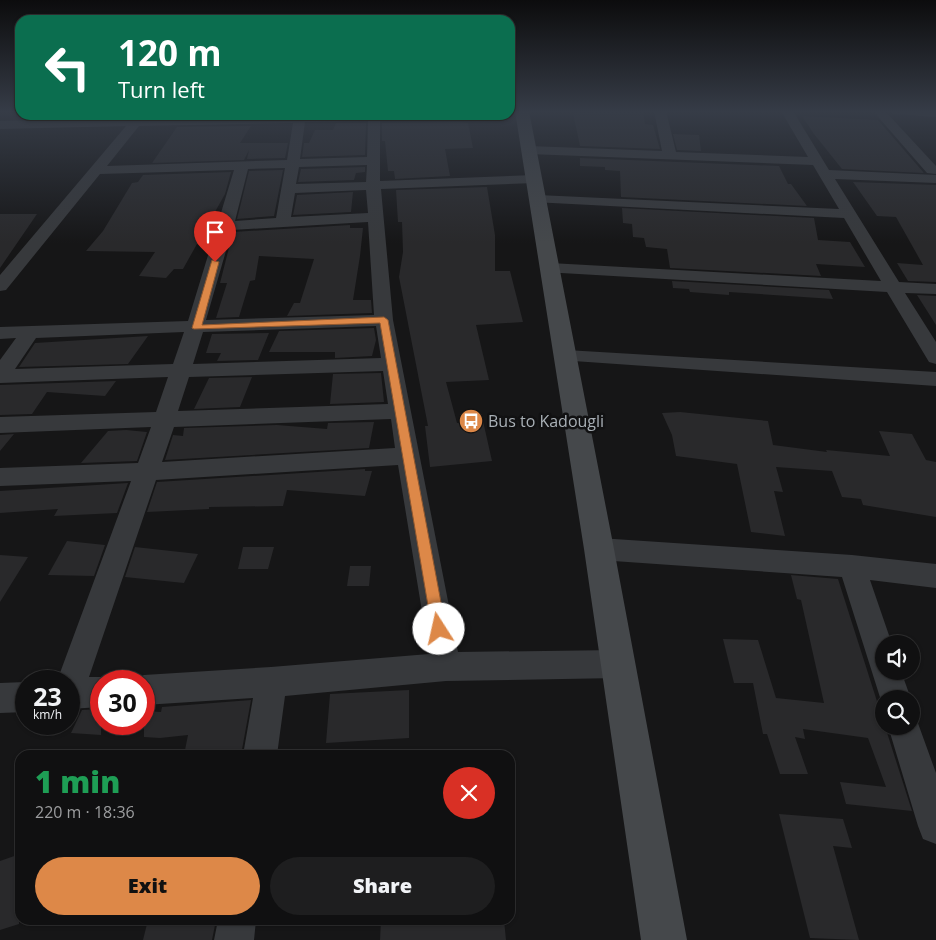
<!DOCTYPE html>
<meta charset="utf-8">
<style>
body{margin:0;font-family:"Open Sans",sans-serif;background:#1e1e1f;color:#f1f3f6;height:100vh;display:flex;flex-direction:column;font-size:19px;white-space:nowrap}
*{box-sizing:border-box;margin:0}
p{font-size:16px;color:#9c9d9f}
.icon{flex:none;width:28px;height:28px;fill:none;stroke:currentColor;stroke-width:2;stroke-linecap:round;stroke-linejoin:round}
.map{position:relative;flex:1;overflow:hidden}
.details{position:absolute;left:15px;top:750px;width:500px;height:175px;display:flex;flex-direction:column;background:#101011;border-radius:15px;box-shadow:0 1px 4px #0004,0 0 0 1px #303031}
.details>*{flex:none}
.top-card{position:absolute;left:15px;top:15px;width:500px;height:105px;border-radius:15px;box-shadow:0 1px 4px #0004,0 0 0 1px #303031;background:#0b6e4f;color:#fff;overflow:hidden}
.tools{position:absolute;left:875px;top:635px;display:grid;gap:10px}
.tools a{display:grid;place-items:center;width:45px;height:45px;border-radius:50%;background:#101011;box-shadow:0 1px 4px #0004,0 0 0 1px #303031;font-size:25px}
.speed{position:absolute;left:15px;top:670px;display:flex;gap:10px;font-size:25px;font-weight:700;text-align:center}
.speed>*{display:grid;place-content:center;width:65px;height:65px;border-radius:50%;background:#101011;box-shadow:0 1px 4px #0004,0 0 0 1px #303031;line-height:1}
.speed small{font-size:12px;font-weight:400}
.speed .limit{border:8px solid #d22;background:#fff;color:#111}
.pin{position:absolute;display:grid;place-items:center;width:42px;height:42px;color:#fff;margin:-51px -21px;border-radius:50% 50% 50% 0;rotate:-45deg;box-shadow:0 0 5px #0007}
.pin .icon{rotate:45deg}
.me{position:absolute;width:55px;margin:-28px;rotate:350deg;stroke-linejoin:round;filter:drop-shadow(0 0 4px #0008)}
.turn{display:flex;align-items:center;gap:18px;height:105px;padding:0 20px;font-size:22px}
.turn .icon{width:65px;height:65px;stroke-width:2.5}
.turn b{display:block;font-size:35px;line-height:42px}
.round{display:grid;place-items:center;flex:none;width:52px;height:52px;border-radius:26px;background:#1e1e1f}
.headline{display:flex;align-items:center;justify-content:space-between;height:85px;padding:0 20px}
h1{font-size:30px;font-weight:800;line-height:38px;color:#1e9e55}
.cta{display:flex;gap:10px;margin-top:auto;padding:10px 20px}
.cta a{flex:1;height:58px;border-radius:30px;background:#dd8848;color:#111;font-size:20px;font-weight:800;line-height:58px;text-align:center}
.cta a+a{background:#1e1e1f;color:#f1f3f6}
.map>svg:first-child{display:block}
</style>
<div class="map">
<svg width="936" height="940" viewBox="0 0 936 940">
<rect width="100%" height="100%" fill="#161617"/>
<path fill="#29292b" d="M591,111h52l2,13 8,1 7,24 -80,-3 -7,-33h18z
M802,116l76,4 46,53 -82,-4 -28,-35z
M460,122l8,1 5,25 -28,1 5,27 -55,3 -1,-8h-6l-3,-30h-3v-18z
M336,123h30l-1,32 -63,2 2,-14h5l6,-13h18z
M251,126l-11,17h48l-3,15 -38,1 2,-9 -5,10 -92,3 25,-36z
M673,134l26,1 2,16 -24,-1z
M580,158l199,8 9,18h3l16,22 -186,-9 -1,-26 -15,-1v-3l-25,-1z
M365,167v5l-9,1 -2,7 -56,2 3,-13z
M283,170l-9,46 -37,3 12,-48z
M231,172l-6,22 -42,75h-9l-8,9 -27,-2 16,-24 -69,-1 17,-20 29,-48 6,-1 5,-7z
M853,182l83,3v97l-28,-1 -11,-18 26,2 -27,-48 -19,-1z
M487,187l8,48v36h15l13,51 -47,3 13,55 -43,2 11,41 26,-2 9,40 -62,6 -5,-41h3l-29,-149 4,-25 -1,-30h-4l-2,-32z
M353,192l-2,20 -58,3 4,-20z
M622,208l192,10 4,22 32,2 15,25 -49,-3 5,12 -151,-8 -3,-19 -21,-2 -2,-9 -11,-1 -1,-13 -9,-1z
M0,214h37l-37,54z
M350,225v3h13l-3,28 -7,44h18l1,13 -85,3 7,-13h6l14,-44 -55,-3 -4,24 -5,1 -11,36 -23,1 11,-35h-7l13,-51z
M672,281l157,9 4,9 -104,-7v3l-39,-3 -1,-3 -16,-1z
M917,295l19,1v29z
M374,328l2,12 -4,16 -37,2v-6h-66l10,-21z
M269,333l-11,27 -41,1 4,-8h-15l6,-19z
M148,336l-20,28 -109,3 16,-24z
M381,373l3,29 -54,2 3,-30z
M252,377l-12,30 -46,2 15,-31z
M116,381l-11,15 -58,-4 -15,22 -32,1v-30z
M680,412l88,9 5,24 54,7 -1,-2 64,6 -11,-25 33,3 14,26 10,2v55l-73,-12 -2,-6 -19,-2 -10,-26 -56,-4 7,25 -9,-1 11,45 -34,-4 -14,-68 -61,-8 -4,-21 -10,-22z
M374,422l-5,26 -204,12 8,-25 10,1 1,-8 93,-3 50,4 1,-6z
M126,430l21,2 -10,29 -56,2 27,-32z
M14,434l-14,17v-16z
M365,469v2h7l-7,25 -78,-6 -4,16 -74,1v2l-62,3 10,-30z
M128,483l-11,30 -63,3 4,-7 -58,4v-22z
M67,541l38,4 -11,31 -46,-1z
M135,547l63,7 -14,29 -59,-6z
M243,547h31l-6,22h-30z
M0,555l28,2 -28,45z
M350,566h21l-2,20h-22z
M791,575l47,4 74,232 -66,-7 -6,-22 46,5 -18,-49 -65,-9 2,10 -10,-2 13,37h-28l-13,-40h-4l-10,-51h-19l-11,-44 35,1 18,58 48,5 -23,-103 -4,-1z
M409,690v48l-83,5 4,-49z
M251,700l-10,55h-57l4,-20 -28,3 -16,-1v-26l17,1 1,-5z
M101,709v26l-30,-2 11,-23z
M779,814l64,5 9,29 -19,-2 26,94 -49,-2z
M20,854l-1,70 -19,6v-69z
M148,920h68l-4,20h-69z
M381,920h123l2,20h-126z"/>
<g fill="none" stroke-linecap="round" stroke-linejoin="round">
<path fill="#37393c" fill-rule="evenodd" d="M654,111h12l10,41 132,5 -27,-46h12l36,59 107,5v8l-101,-4 64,103 37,2v10l-31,-1 31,49v22l-7,-2 -42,-70 -343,-20 -2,-4 2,-4 6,-1 331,18 -37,-63 -311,-16 -2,-3 2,-3 5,-1 301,14 -26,-44 -284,-11 -6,-4 6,-4 133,5z
M873,111h12l51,55v8l-9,-1z
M888,111h48v6l-42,-3z
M136,115h12l-3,4 179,-4h185l-6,4 -123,2v60l154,-6 7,4 -7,4 -153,6 12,131 65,332 160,-2 11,4 4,10 -4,10 -11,4 -172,3 -161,15 -8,59h-34l10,-57 -109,7v-24h-12l12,-6 127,-8 158,-13 -31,-189 -242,15 -67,197h12l11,4h-11v26l-32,2v-28h-12l74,-200 -131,5v-18l138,-5 13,-36 -151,6v-16l156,-5 12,-35 -168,6v-23l16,-22 -16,1v-12l188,-6 46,-151 -134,4 -94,116 -6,1v-16l126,-149 -126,3v-8l133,-2zM368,121l-1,36 -67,2 5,-37zM293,123l-6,37 -180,6 32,-40zM367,165l-1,17 -70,2 3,-17zM285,168l-9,50 -41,3 13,-52zM366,190l2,23 -77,4 4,-24zM368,222l6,93 -168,5 26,-90zM376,326l5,32 -188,6 10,-32zM184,332l-11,32 -158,5 21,-31zM383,371l5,33 -210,7 11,-34zM391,419l4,29 -233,14 12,-35z
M566,350l370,22v14l-377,-26 -3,-4 3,-4z
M599,538l253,17 84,9v24l-66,-8 22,64h-8v27h17l10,28h-27v11l-42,-133 -243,-17 -9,-3 -4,-8 4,-8z
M26,682v30l-26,1v-30z
M911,713l4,2 21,58v71l-13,-5 -5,-13 -30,-100h23z
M218,920h38l-2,20h-40z"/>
<path fill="#45484b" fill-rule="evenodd" d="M515,111h14l85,438 73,391h-46l-57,-391z"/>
</g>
<linearGradient id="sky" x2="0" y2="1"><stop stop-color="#0c0c0d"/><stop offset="0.46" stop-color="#363c47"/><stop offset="1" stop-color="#363c47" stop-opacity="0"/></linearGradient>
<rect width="936" height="243" fill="url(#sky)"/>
<path fill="#dd8848" stroke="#90582f" d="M212,260l7,2 -17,63 182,-8 4,3 58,309 -2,4 -5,2 -5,-2 -2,-4 -52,-306 -186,6 -2,-1z"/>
<defs>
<g id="bus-disc" transform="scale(1.25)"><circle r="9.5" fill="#dd8848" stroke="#111112"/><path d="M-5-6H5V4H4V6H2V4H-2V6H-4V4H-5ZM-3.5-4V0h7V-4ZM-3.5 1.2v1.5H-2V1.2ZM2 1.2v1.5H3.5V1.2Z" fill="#fff"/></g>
</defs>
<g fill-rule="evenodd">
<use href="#bus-disc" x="471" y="421"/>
</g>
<g text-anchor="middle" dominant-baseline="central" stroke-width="5" stroke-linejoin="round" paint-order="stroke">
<g font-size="16" fill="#a9b0b6" stroke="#111112" text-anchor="start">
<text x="488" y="421">Bus to Kadougli</text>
</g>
</g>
</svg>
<div class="tools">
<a><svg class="icon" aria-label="sound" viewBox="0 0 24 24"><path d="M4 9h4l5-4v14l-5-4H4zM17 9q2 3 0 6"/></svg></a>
<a><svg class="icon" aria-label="search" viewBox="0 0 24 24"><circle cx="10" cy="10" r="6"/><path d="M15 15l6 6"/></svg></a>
</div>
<div class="speed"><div>23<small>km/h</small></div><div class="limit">30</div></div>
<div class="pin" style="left:215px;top:262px;background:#d93025"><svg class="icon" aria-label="arrive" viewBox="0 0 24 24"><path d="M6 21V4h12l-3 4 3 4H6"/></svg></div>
<svg class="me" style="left:439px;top:629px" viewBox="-20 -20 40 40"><circle r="19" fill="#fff"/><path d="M0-13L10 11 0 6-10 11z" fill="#dd8848"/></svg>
<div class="top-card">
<div class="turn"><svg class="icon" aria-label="left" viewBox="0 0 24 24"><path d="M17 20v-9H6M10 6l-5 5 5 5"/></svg><div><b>120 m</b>Turn left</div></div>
</div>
<section class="details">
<div class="headline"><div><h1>1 min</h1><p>220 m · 18:36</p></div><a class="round" style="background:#d93025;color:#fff"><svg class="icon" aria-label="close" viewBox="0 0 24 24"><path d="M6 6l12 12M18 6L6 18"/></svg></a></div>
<div class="cta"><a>Exit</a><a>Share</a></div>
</section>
</div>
